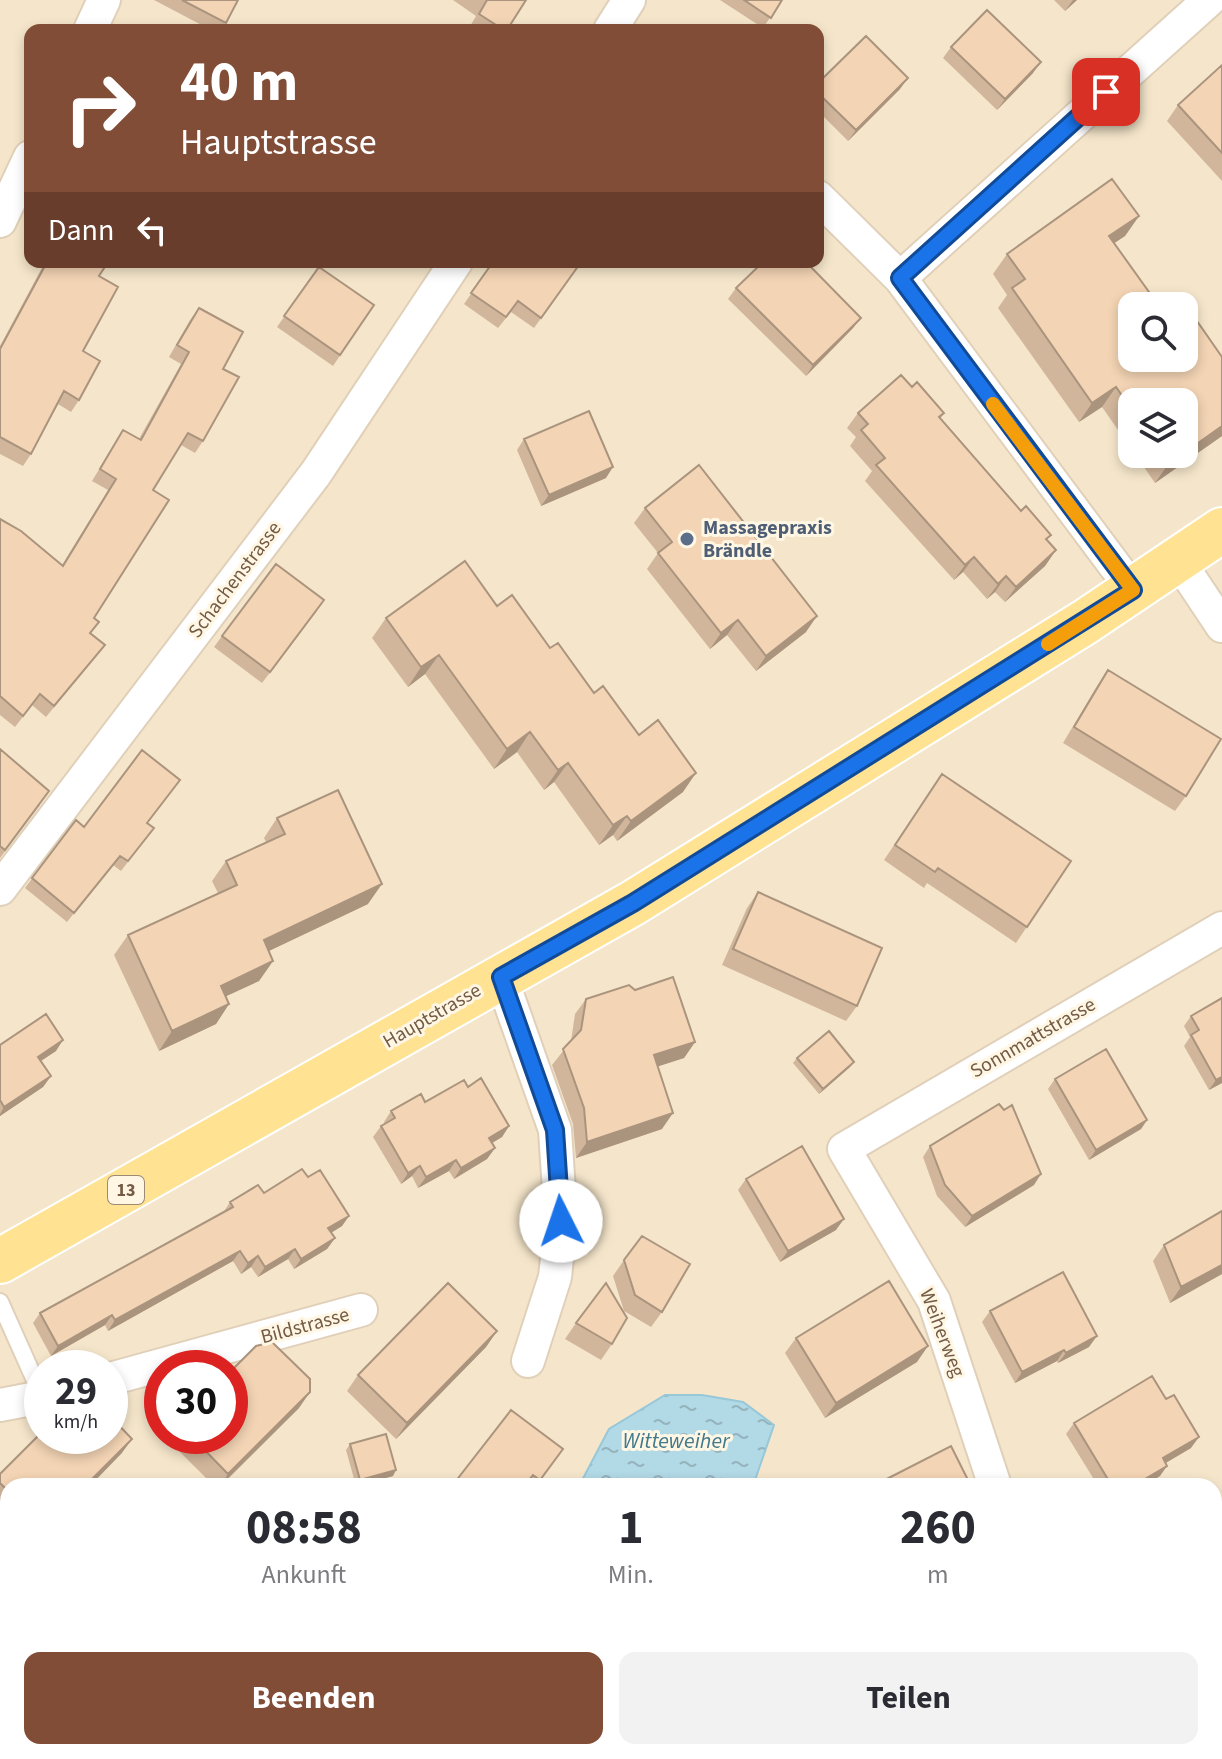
<!DOCTYPE html>
<html lang="de">
<meta charset="utf-8">
<style>
body{margin:0;font-family:"Source Sans 3",sans-serif;background:#f2f2f3;color:#2b2b33;height:100vh;display:flex;flex-direction:column;font-size:30px;white-space:nowrap}
*{box-sizing:border-box;margin:0}
p{font-size:26px;color:#7c7c81}
.icon{flex:none;width:44px;height:44px;fill:none;stroke:currentColor;stroke-width:2;stroke-linecap:round;stroke-linejoin:round}
.map{position:relative;flex:1;overflow:hidden}
.sheet{position:absolute;left:0px;top:1478px;width:1222px;height:282px;display:flex;flex-direction:column;background:#fff;border-radius:24px 24px 0 0;box-shadow:0 4px 12px #0003}
.sheet>*{flex:none}
.banner{position:absolute;left:24px;top:24px;width:800px;height:244px;border-radius:16px;box-shadow:0 4px 12px #0003;background:#824d37;color:#fff;overflow:hidden}
.buttons{position:absolute;left:1118px;top:292px;display:grid;gap:16px}
.buttons a{display:grid;place-items:center;width:80px;height:80px;border-radius:16px;background:#fff;box-shadow:0 4px 12px #0003;font-size:40px}
.speed{position:absolute;left:24px;top:1350px;display:flex;gap:16px;font-size:40px;font-weight:700;text-align:center}
.speed>*{display:grid;place-content:center;width:104px;height:104px;border-radius:50%;background:#fff;box-shadow:0 4px 12px #0003;line-height:1}
.speed small{font-size:20px;font-weight:400}
.speed .limit{border:12px solid #d22;background:#fff;color:#111}
.pin{position:absolute;display:grid;place-items:center;width:68px;height:68px;color:#fff;margin:-34px;border-radius:16px;box-shadow:0 4px 12px #0006}
.me{position:absolute;width:88px;margin:-44px;rotate:356deg;stroke-linejoin:round;filter:drop-shadow(0 0 6px #0008)}
.turn{display:flex;align-items:center;gap:28px;height:168px;padding:0 24px;font-size:36px}
.turn .icon{width:104px;height:104px;stroke-width:2.5}
.turn b{display:block;font-size:56px;line-height:68px}
.then{display:flex;align-items:center;height:76px;padding:0 24px;background:#0003;gap:16px;font-size:30px}
.eta{display:flex;justify-content:space-evenly;align-items:center;height:136px;text-align:center}
.eta b{font-size:48px;font-weight:700;line-height:56px}
.cta{display:flex;gap:16px;margin-top:auto;padding:16px 24px}
.cta a{flex:1;height:92px;border-radius:16px;background:#824d37;color:#fff;font-size:32px;font-weight:700;line-height:92px;text-align:center}
.cta a+a{background:#f2f2f3;color:#2b2b33}
.map>svg:first-child{display:block}
</style>
<div class="map">
<svg width="1222" height="1759" viewBox="0 0 1222 1759">
<defs>
<pattern id="water-ripples" width="26" height="14" patternUnits="userSpaceOnUse" patternTransform="scale(2)"><rect width="26" height="14" fill="#b2d9e6"/><path d="M2 4q2-2 4 0t4 0M15 11q2-2 4 0t4 0" fill="none" stroke="#95b3bc"/></pattern>
</defs>
<rect width="100%" height="100%" fill="#fdf4dd"/>
<path fill="#f5e6cb" fill-rule="evenodd" d="M0,0h1222v1759h-1222zM30,30h788v232h-788zM1132,306h52v52h-52zM1132,402h52v52h-52zM42,1368h68v68h-68zM162,1368h68v68h-68zM8,1486h1206v266h-1206z"/>
<path fill="url(#water-ripples)" stroke="#98c7d8" stroke-width="2" d="M665,1395h37l41,7 31,23 -21,61h-174l30,-57z"/>
<g fill="none" stroke-linecap="round" stroke-linejoin="round">
<g stroke="#e1d0b9" stroke-width="20">
<path id="lane" d="M0,1302l42,94"/>
</g>
<g stroke="#e1d0b9" stroke-width="36">
<path id="street" d="M90,30l14,-30
M610,30l19,-30
M818,197l82,81 233,312
M0,221l30,-64
M900,278l309,-278
M1178,560l44,66
M0,889l316,-416 140,-211
M501,977l54,153 6,91 -6,56 -27,84
M110,1379l251,-69
M0,1405l42,-8
M995,1486l-61,-185 -90,-152 378,-221
M0,1569l8,5
M1214,1637l8,-9
M0,1732l8,-7
M260,1752l6,7"/>
</g>
<g stroke="#fff" stroke-width="48">
<path id="primary" d="M0,1261l633,-358 452,-281 137,-92"/>
</g>
<use href="#lane" stroke="#fff" stroke-width="16"/>
<use href="#street" stroke="#fff" stroke-width="32"/>
<use href="#primary" stroke="#ffe292" stroke-width="44"/>
</g>
<path fill="#d1b69b" d="M154,0h84l-17,30h-10z
M453,0h73l-19,30h-39l8,-14z
M720,0h62l-19,28z
M1054,0h23l-12,11z
M951,47l82,26 -36,37 -54,-52z
M1222,65v116l-55,-60 11,-16z
M818,83l82,6 -52,52 -30,-30z
M1139,216l-14,20 -11,7 18,63 90,51v79l-67,47 -20,-29h49l-52,-52v48l-30,-43 -23,15 -81,-114 9,-13 -14,-21 14,-20z
M45,262h63l-9,14 -16,75 -4,49 -8,12 -13,-8 -27,50 -8,12 -23,-12v-108z
M493,262l86,3 -45,63 -23,-16 -13,16 -34,-24z
M319,267l55,38 -41,61 -56,-39z
M736,288l125,30 -8,10 -47,48 -78,-77z
M199,308l24,61 -20,72 -8,12 -14,-8 -28,45 -59,128 -3,16 14,11 -59,72 -14,-12 -17,22 -15,-12v-196l62,46 46,-75 -16,-9 31,-51 16,9 42,-75 -12,-7 21,-37z
M858,413h86l-4,6 116,131 -11,16 -40,36 -10,-10 -8,7 -24,-27 -9,8 -89,-99 7,-10 -22,-25 6,-9 -9,-9z
M524,439l82,39 -65,28 -24,-56z
M645,508l161,124 -50,39 -29,-36 -17,14 -63,-80 11,-16 -24,-30z
M497,606l53,42 44,45 45,42 44,57 -66,49 -4,-6 -14,10 -45,-63 -10,8 -27,-38 -23,17 -69,-95 -17,13 -36,-49 14,-20z
M317,611l-55,72 -48,-36 8,-11z
M1108,670l78,126 -11,15 -112,-68 34,-57z
M0,749l40,56 -40,53z
M942,774l129,87 -55,82 -89,-60 -3,5 -40,-28z
M277,818l91,86 -99,47 4,10 -14,20 -33,15 3,8 -13,20 -57,27 -45,-96 14,-20 90,-42 -6,-12 14,-20 40,-19 -2,-4z
M76,820l8,7 64,-4 6,5 -33,43 -8,-6 -46,57 -42,-34z
M758,892l99,114 -11,15 -124,-56 25,-57z
M1222,998v85l-13,7 -25,-44 6,-9 -6,-11 7,-10z
M586,999l109,43 -11,16 -26,8 4,63 -86,29 -3,-34 -21,-59 19,-24 4,-27z
M0,1045l56,6 -15,10 10,15 -8,11 -43,29z
M797,1058l57,4 -4,5 -31,27 -26,-31z
M1055,1079l92,41 -6,9 -52,31 -41,-71z
M468,1087l41,39 -7,11 -10,6 3,5 -8,11 -33,20 -5,-8 -31,17 -6,-12 -11,8 -28,-47 8,-11 4,-2 -1,-2 7,-11 34,-9z
M930,1146l104,39 -69,42 -28,-31 -14,-39z
M308,1177l41,39 -7,10 -11,7 4,5 -8,11 -33,20 -6,-10 -30,18 -7,-10 -10,7 -8,-13 -125,70 -3,-6 -54,31 -18,-33 7,-10 183,-100 7,-11 34,-9z
M746,1179l90,51 -56,32 -42,-72z
M1164,1245l58,29 -52,29 -17,-42z
M624,1260l38,52 -11,15 -27,-16 -11,-35z
M990,1311l99,36 -31,16 -1,-2 -42,22 -33,-61z
M576,1323l36,21 -11,16 -36,-21z
M497,1331l-11,16 -90,92 -49,-48 11,-16z
M796,1338l121,24 -92,56 -40,-65z
M299,1408l-78,78h-7l-47,-47 3,-3h60z
M1074,1423l117,25 -25,15 -6,13 -17,10h-45l-32,-52z
M132,1439l-11,15 -113,32v32l-8,-8v-36z
M350,1444l43,32 -37,10 -10,-36z
M563,1449l-27,37h-84z
M1222,1656v93l-18,10h-6l-10,-7h26z
M341,1752h75l-2,7h-75z
M920,1752h121l-7,7h-114z"/>
<path fill="#aa947e" d="M1073,0h4l-12,11z
M1041,62l-8,11 -36,37 8,-11z
M908,78l-8,11 -52,52 8,-11z
M1139,216l-14,20 -30,20 14,-20z
M861,318l-8,10 -47,48 7,-11z
M1116,387l-14,20 -23,15 13,-19z
M1222,426v10l-67,47 14,-20 15,-9z
M613,467l-7,11 -65,28 8,-11z
M1056,550l-11,16 -40,36 11,-15z
M974,557l-11,15 -9,8 11,-15z
M1006,576l-11,16 -8,7 11,-15z
M817,616l-11,16 -50,39 10,-15z
M738,620l-11,15 -17,14 11,-16z
M439,655l-14,19 -17,13 13,-20z
M530,732l-13,20 -23,17 13,-20z
M568,763l-14,19 -10,8 14,-20z
M696,773l-13,19 -66,49 14,-20z
M627,816l-14,19 -14,10 14,-20z
M382,884l-14,20 -118,56 14,-20z
M273,961l-14,20 -52,24 14,-19z
M229,1004l-13,20 -57,27 13,-20z
M63,1040l-7,11 -26,17 8,-11z
M695,1042l-11,16 -40,13 10,-16z
M854,1062l-4,5 -31,27 4,-5z
M51,1076l-8,11 -43,29v-2l4,-7z
M1222,1077v6l-13,7 7,-10z
M673,1113l-11,16 -86,29 11,-16z
M1147,1120l-6,9 -52,31 7,-10z
M509,1126l-7,11 -20,12 7,-11z
M495,1148l-8,11 -33,20 7,-11z
M456,1160l-7,11 -31,17 8,-11z
M420,1166l-8,10 -11,8 7,-11z
M1041,1174l-7,11 -69,42 7,-11z
M349,1216l-7,10 -21,13 7,-11z
M844,1219l-8,11 -56,32 8,-11z
M335,1238l-8,11 -33,20 7,-10z
M295,1249l-7,10 -30,18 7,-10z
M240,1251l-7,10 -125,70 7,-11z
M258,1256l-7,11 -10,7 7,-11z
M1222,1265v9l-52,29 11,-16z
M112,1315l-7,10 -54,31 7,-10z
M497,1331l-11,16 -90,92 11,-16z
M1097,1336l-8,11 -31,16 8,-10z
M928,1346l-11,16 -92,56 11,-15z
M1064,1350l-7,11 -42,22 7,-11z
M310,1392l-11,16 -79,78 8,-12z
M1199,1437l-8,11 -36,21 8,-11z
M132,1439l-11,15 -31,32h-5z
M1167,1466l-7,10 -17,10h-10z
M396,1470l-3,6 -37,10 4,-6z
M8,1655v11l-8,3v-11z
M1222,1742v7l-20,10 5,-7h7v-5z
M347,1752h3l24,7h-32z
M928,1752h54l-4,6 -55,1z"/>
<path fill="#f3d4b4" stroke="#aa947e" stroke-width="2" d="M182,0h56l-12,23z
M487,0h39l-19,30h-3l-25,-16z
M744,0h38l-11,18z
M987,10l54,52 -36,37 -54,-52z
M866,36l42,42 -52,52 -38,-37v-10z
M1222,65v88l-44,-48z
M1112,179l27,37 -30,20 50,70h-27v52h52v-52h-8l7,-5 39,56v69l-38,27v-51h-52v8l-16,-23 -24,16 -80,-115 13,-9 -18,-25z
M47,262h61l-9,14 19,11 -35,64 17,10 -21,39 -15,-9 -33,63 -31,-17v-88z
M493,262h82l4,3 -38,53 -23,-17 -12,16 -35,-24z
M763,262h43l55,56 -48,47 -77,-77z
M319,267l55,38 -34,50 -56,-39z
M199,308l44,24 -20,37 16,8 -36,64 -15,-8 -35,57 16,10 -75,118 5,4 -9,11 15,12 -51,61 -14,-12 -17,22 -23,-20v-177l21,12 42,35 53,-87 -16,-10 23,-39 18,10 48,-88 -12,-7z
M901,375l11,12 5,-5 27,31 -5,4 82,94 5,-5 25,29 -5,4 10,11 -40,37 -10,-11 -8,8 -24,-27 -9,8 -89,-100 9,-7 -24,-28 7,-6 -10,-11z
M589,411l24,56 -64,28 -25,-56z
M1163,454h19l-13,9z
M699,465l118,151 -51,40 -28,-36 -17,13 -63,-80 14,-11 -27,-34z
M465,561l32,45 15,-11 38,53 8,-5 36,50 9,-7 36,49 19,-15 38,53 -65,48 -4,-5 -14,9 -45,-62 -10,7 -28,-38 -23,17 -68,-94 -18,12 -35,-49z
M276,564l48,36 -54,72 -48,-36z
M1108,670l113,69 -35,57 -112,-69z
M0,749l49,42 -44,59 -5,-4z
M142,750l38,30 -33,43 7,5 -26,33 -8,-5 -46,57 -42,-35 44,-58 8,7z
M942,774l129,87 -44,66 -89,-59 -3,4 -40,-27z
M338,790l44,94 -118,56 9,21 -52,25 8,18 -57,27 -44,-96 109,-50 -11,-24 59,-27 -8,-16z
M758,892l124,56 -25,58 -124,-57z
M673,977l22,65 -41,13 19,58 -86,29 -3,-34 -21,-59 18,-19 5,-31 43,-14 6,5z
M1222,998v79l-6,3 -25,-45 8,-5 -8,-14z
M46,1014l17,26 -25,17 13,19 -47,31 -4,-7v-55z
M829,1031l25,31 -31,27 -26,-31z
M1106,1049l41,71 -51,30 -41,-71z
M481,1078l28,48 -20,12 6,10 -34,20 -5,-8 -30,17 -6,-11 -12,7 -27,-47 14,-8 -4,-7 30,-17 4,8 39,-22 4,7z
M999,1104l5,6 8,-5 29,69 -69,42 -27,-31 -15,-39z
M802,1146l42,73 -56,32 -42,-72z
M302,1169l6,8 12,-7 29,46 -21,12 7,10 -34,21 -6,-10 -30,18 -7,-11 -10,7 -8,-12 -125,69 -3,-5 -54,31 -18,-33 193,-106 -3,-5 28,-17 6,8z
M1222,1211v54l-41,22 -17,-42z
M642,1236l48,28 -28,48 -27,-17 -11,-35z
M1063,1272l34,64 -31,17 -2,-3 -42,22 -32,-61z
M889,1281l39,65 -92,57 -40,-65z
M448,1283l49,48 -90,92 -49,-48z
M606,1283l21,35 -15,26 -36,-21z
M272,1342l38,37v13l-82,82 -37,-38h39v-64l26,-26z
M1152,1376l14,23 8,-4 25,42 -36,21 4,8 -34,20h-21l-38,-63z
M511,1410l52,39 -23,31 -7,-5 -9,11h-72z
M110,1416l22,23 -47,47h-77v5l-8,-8v-9l42,-42v4h68z
M386,1434l10,36 -36,10 -10,-36z
M951,1446l20,40h-98z
M3,1593l5,17v45l-8,3v-64z
M1222,1656v86l-8,5v-86z
M50,1752h95l-4,7h-95z
M350,1752h66l-2,7h-40z
M986,1752h52l-6,7h-46z
M1052,1752h53l1,7h-67z"/>
<g fill="none" stroke-linecap="round" stroke-linejoin="round">
<g stroke="#114b97" stroke-width="20">
<path id="route" d="M561,1221l-6,-91 -54,-153 132,-74 500,-313 -233,-312 206,-186"/>
</g>
<use href="#route" stroke="#1a73e8" stroke-width="14"/>
<path stroke="#f59e0b" stroke-width="14" d="M993,404l140,186 -85,54"/>
</g>
<circle fill="#5c6f8a" stroke="#fff7e4" stroke-width="3" cx="687" cy="539" r="8"/>
<g text-anchor="middle" dominant-baseline="central" stroke-width="6" stroke-linejoin="round" paint-order="stroke">
<rect fill="#fff7e4" stroke="#9d8a75" stroke-width="2" x="108" y="1176" width="36" height="28" rx="6"/>
<g font-size="18" font-weight="bold" fill="#735b45">
<text x="126" y="1190">13</text>
</g>
<g font-size="20" font-weight="bold" fill="#4e5e75" stroke="#fff7e4" text-anchor="start">
<text x="703" y="528">Massagepraxis<tspan x="703" dy="23">Brändle</tspan></text>
</g>
<g font-size="20" fill="#735b45" stroke="#fff7e4">
<text transform="translate(235 580) rotate(-53)">Schachenstrasse</text>
<text transform="translate(432 1016) rotate(-30)">Hauptstrasse</text>
<text transform="translate(1033 1038) rotate(-30)">Sonnmattstrasse</text>
<text transform="translate(305 1326) rotate(-15)">Bildstrasse</text>
<text transform="translate(942 1333) rotate(69)">Weiherweg</text>
</g>
<g font-size="22" font-style="italic" fill="#41798e" stroke="#fff7e4">
<text x="676" y="1441">Witteweiher</text>
</g>
</g>
</svg>
<div class="buttons">
<a><svg class="icon" aria-label="search" viewBox="0 0 24 24"><circle cx="10" cy="10" r="6"/><path d="M15 15l6 6"/></svg></a>
<a><svg class="icon" aria-label="layers" viewBox="0 0 24 24"><path d="M12 4l9 5-9 5-9-5zM3 14l9 5 9-5"/></svg></a>
</div>
<div class="speed"><div>29<small>km/h</small></div><div class="limit">30</div></div>
<div class="pin" style="left:1106px;top:92px;background:#d93025"><svg class="icon" aria-label="arrive" viewBox="0 0 24 24"><path d="M6 21V4h12l-3 4 3 4H6"/></svg></div>
<svg class="me" style="left:561px;top:1221px" viewBox="-20 -20 40 40"><circle r="19" fill="#fff"/><path d="M0-13L10 11 0 6-10 11z" fill="#1a73e8"/></svg>
<div class="banner">
<div class="turn"><svg class="icon" aria-label="right" viewBox="0 0 24 24"><path d="M7 20v-9h11M14 6l5 5-5 5"/></svg><div><b>40 m</b>Hauptstrasse</div></div>
<div class="then">Dann<svg class="icon" aria-label="left" viewBox="0 0 24 24"><path d="M17 20v-9H6M10 6l-5 5 5 5"/></svg></div>
</div>
<section class="sheet">
<div class="eta">
<div><b>08:58</b><p>Ankunft</p></div>
<div><b>1</b><p>Min.</p></div>
<div><b>260</b><p>m</p></div>
</div>
<div class="cta"><a>Beenden</a><a>Teilen</a></div>
</section>
</div>
